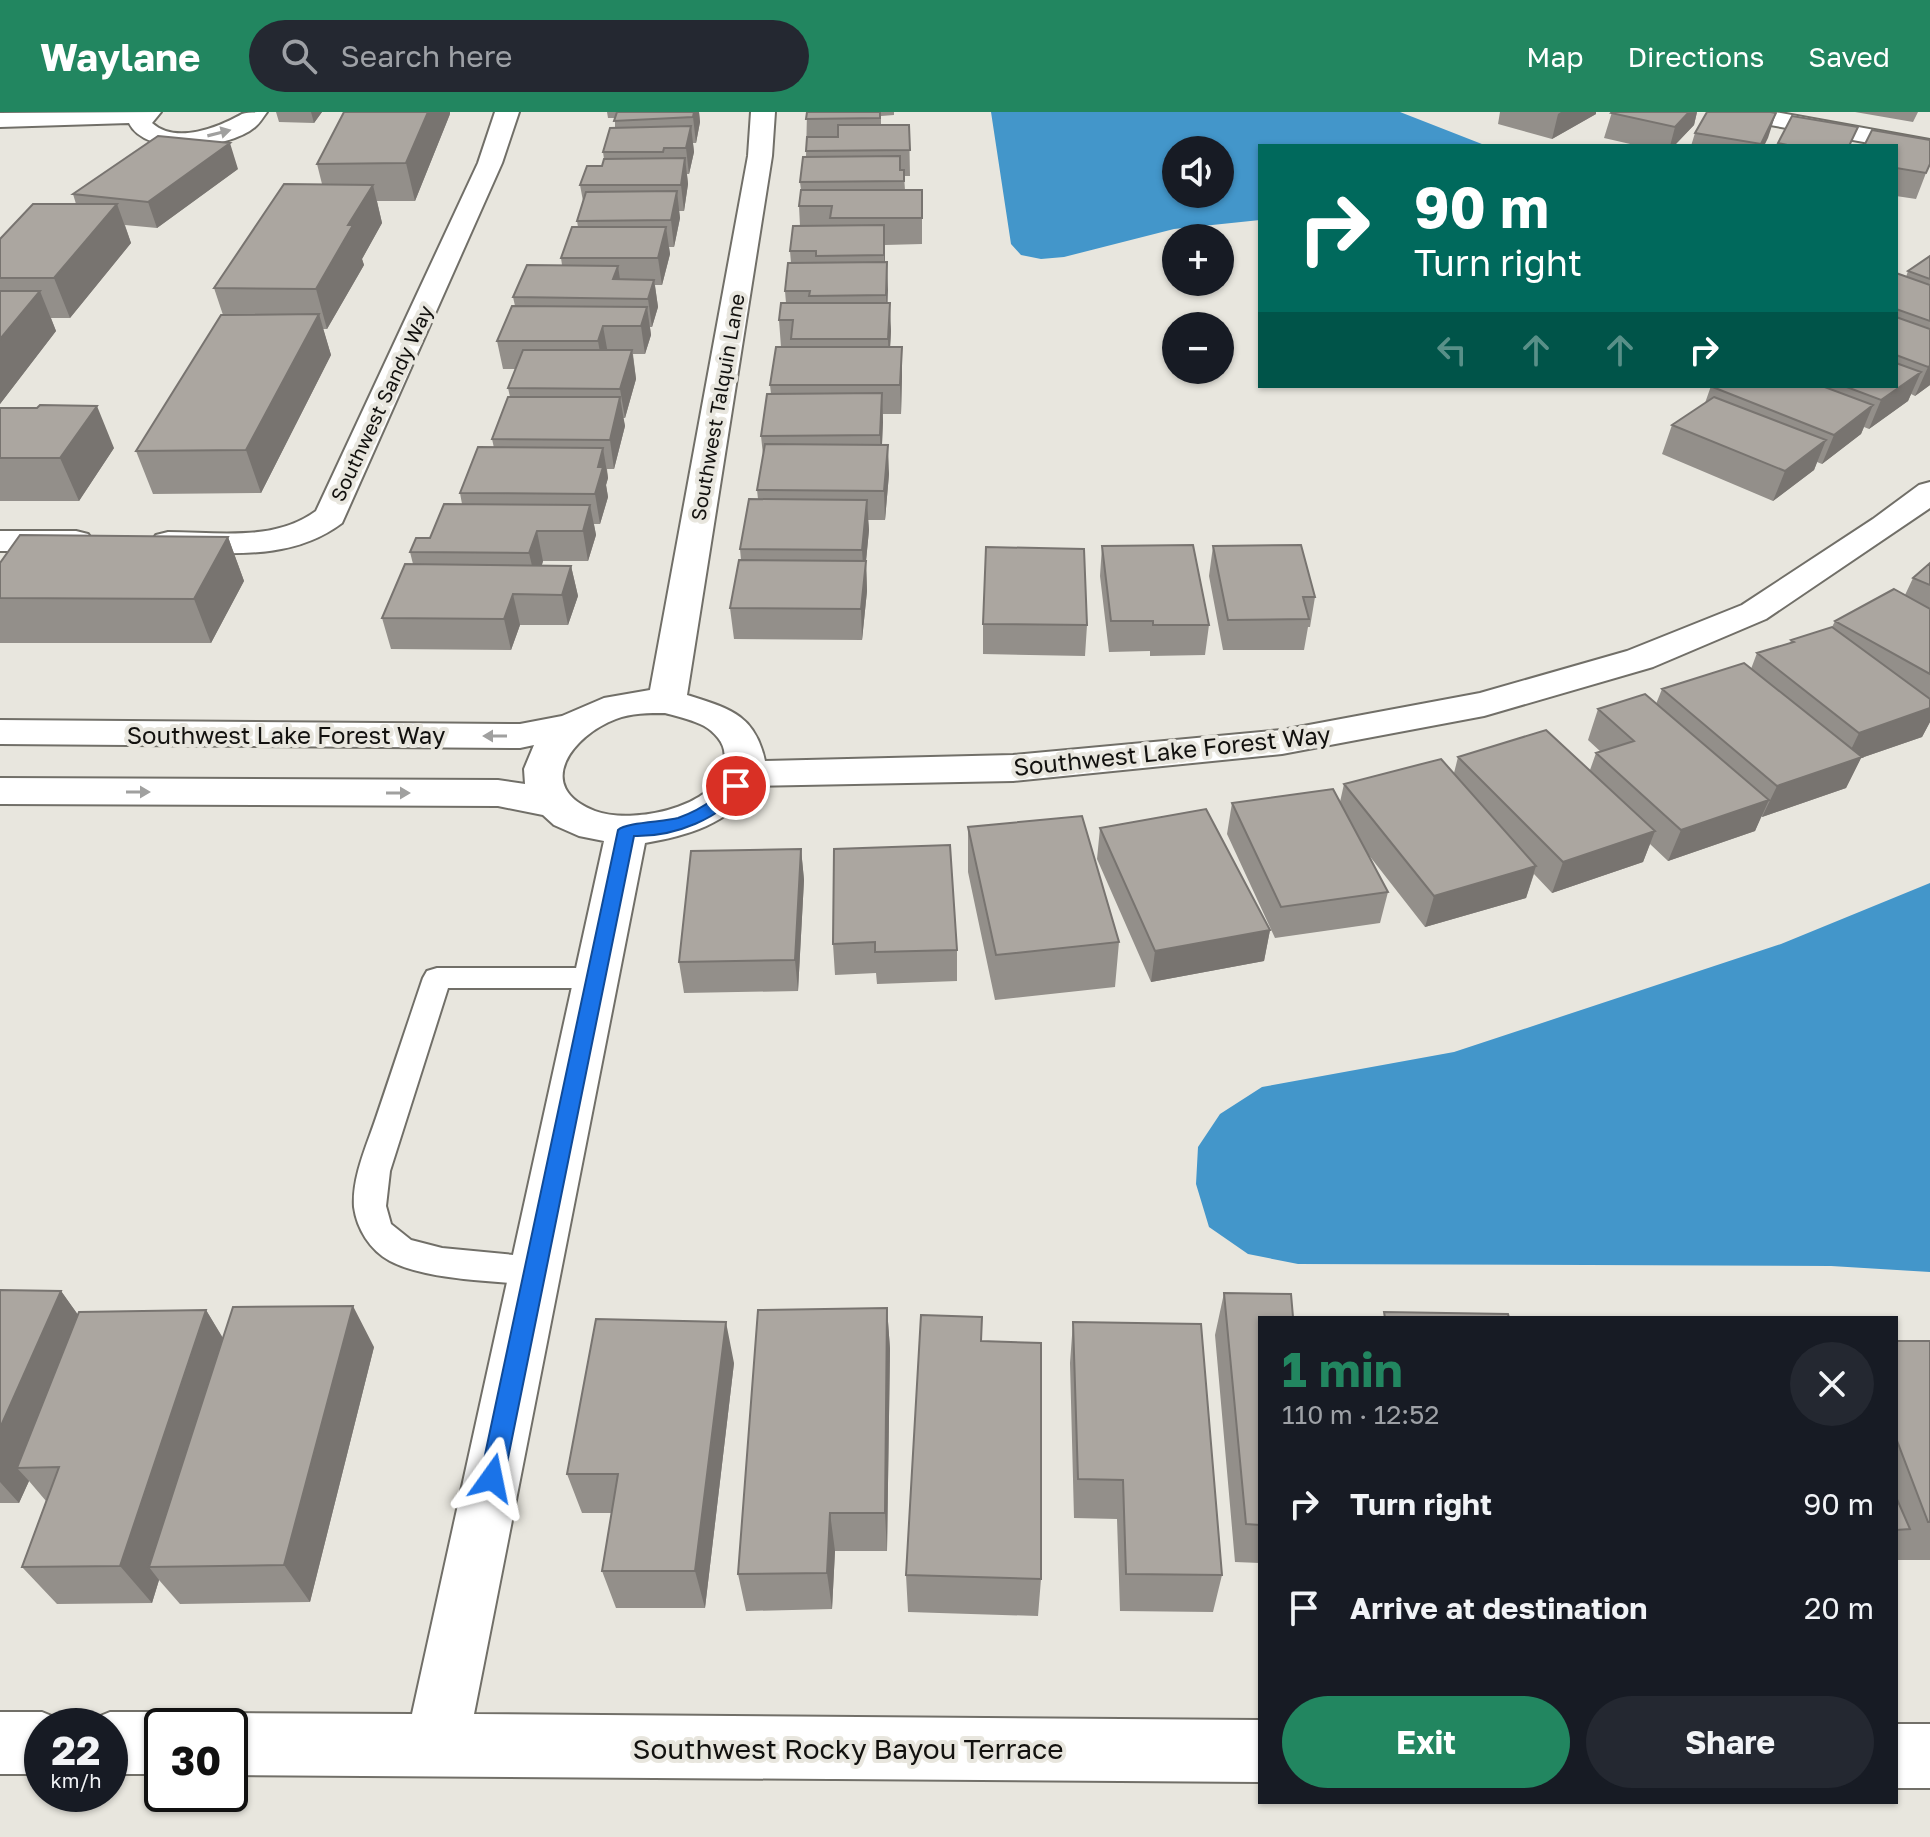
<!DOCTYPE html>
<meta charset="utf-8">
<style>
body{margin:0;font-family:"Golos Text",sans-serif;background:#242831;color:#f1f3f6;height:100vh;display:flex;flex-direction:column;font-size:30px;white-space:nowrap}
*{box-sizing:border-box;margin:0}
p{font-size:26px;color:#9ea1a6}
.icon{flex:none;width:44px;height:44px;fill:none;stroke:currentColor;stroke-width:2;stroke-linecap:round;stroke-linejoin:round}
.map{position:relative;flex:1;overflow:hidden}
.sheet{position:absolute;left:1258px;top:1204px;width:640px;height:488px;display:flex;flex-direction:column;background:#171b24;border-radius:0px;box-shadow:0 2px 6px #0004}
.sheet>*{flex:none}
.top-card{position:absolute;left:1258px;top:32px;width:640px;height:244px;border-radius:0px;box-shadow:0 2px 6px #0004;background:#00695c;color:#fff;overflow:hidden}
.controls{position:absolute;left:1162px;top:24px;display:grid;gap:16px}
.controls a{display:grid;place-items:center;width:72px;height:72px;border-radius:50%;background:#171b24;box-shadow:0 2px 6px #0004;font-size:40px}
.speed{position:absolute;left:24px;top:1596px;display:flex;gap:16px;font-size:40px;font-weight:700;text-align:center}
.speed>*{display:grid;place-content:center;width:104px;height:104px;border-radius:50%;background:#171b24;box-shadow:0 2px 6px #0004;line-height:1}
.speed small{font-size:20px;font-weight:400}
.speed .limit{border:4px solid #111;border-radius:12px;background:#fff;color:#111}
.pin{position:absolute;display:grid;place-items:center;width:68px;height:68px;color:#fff;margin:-34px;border:4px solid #fff;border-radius:50%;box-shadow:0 2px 8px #0007}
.me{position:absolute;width:88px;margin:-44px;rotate:12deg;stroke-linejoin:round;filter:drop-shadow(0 0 6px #0008)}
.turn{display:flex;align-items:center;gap:28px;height:168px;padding:0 24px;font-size:36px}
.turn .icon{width:104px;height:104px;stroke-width:2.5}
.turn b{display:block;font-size:56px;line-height:68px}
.lanes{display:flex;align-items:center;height:76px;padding:0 24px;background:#0003;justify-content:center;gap:40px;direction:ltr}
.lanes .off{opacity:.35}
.round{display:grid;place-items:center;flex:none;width:84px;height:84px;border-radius:42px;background:#242831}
.head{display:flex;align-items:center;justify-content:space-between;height:136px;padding:0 24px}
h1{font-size:48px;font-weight:700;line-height:60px;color:#228660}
.primary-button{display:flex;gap:16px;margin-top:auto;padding:16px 24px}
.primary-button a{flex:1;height:92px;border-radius:48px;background:#228660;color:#fff;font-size:32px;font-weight:700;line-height:92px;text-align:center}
.primary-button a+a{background:#242831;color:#f1f3f6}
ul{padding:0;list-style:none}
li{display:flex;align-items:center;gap:24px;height:104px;padding:0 24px}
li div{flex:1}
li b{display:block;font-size:30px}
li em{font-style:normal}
header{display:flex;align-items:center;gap:48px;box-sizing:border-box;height:112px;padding:0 40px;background:#228660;color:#fff}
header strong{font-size:38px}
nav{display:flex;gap:44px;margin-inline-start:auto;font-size:28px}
.search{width:560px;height:72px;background:#242831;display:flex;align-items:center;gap:20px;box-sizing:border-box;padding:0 28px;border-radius:44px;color:#9ea1a6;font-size:30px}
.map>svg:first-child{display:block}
</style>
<header>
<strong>Waylane</strong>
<div class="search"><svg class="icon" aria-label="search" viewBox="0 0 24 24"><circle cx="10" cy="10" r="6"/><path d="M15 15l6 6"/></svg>Search here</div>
<nav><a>Map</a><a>Directions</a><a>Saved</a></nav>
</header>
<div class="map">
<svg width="1930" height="1725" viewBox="0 0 1930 1725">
<rect width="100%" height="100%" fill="#e8e6de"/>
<path fill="#4396ca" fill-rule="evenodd" d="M991,0h409l87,34h-227v74l-86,9 -110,28 -23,2 -20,-4 -10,-11zM1176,38h44v44h-44z
M1930,771v389l-99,-6 -533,-2 -50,-10 -39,-27 -13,-43 2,-37 22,-33 42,-27 192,-35 327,-108z"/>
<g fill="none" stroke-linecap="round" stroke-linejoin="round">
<g stroke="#716f68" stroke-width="4">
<path id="lane" d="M437,856h159l10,3 4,7 -4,7 -10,3h-148l-58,183 -4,35 5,18 20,16 31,8 93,9 12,4 4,10 -4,10 -12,4c-41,-4 -109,-5 -145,-24 -20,-11 -33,-32 -36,-54 -2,-30 13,-62 22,-89 16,-47 31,-93 47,-140l4,-7z"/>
</g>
<g stroke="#716f68" stroke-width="4">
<path id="street" d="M161,0l-9,11c24,22 67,4 90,-9 6,-2 17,-2 25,-2 -4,5 -7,11 -12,15 -26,22 -109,31 -126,-4l-129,4v-14z
M495,0h24l-17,51 -160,360c-52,39 -113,29 -174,29l-12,-3 -5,-7 5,-7 12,-3c50,0 106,10 148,-21l162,-348z
M751,0h24l-3,44 -85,539c41,13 68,19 78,66l248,-6 269,-25 198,-37 147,-42 115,-46 131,-86 46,-34 11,-3v26l-164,111 -113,48 -169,49 -202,38 -269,27 -259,5c-24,38 -68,50 -109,57l-171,871 786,6v62l-1030,-7v-49h-24l2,-4 22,-9 182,1 192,-873 -25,-5 -25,-11 -11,-10 -45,-9 -498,-2v-26l498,2 27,4 -1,-15 10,-24 -14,3 -520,-4v-24l520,4 42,-8 42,-18 46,-8 98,-534zM665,601c11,3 24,6 35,11 10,4 22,15 24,26 10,55 -89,76 -129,61 -63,-24 -22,-76 21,-92 15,-6 33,-6 49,-6z
M1725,0h50l155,28v14l-193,-35 -8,-2z
M0,419h76l12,3 5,7 -5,7 -12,3h-76z
M0,1600h42l22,9 2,5h-24v48h-42z
M110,1600h52l22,9 2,5h-24v48h-52v-48h-24l2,-5z
M1896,1612h34v64h-34z"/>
</g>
<use href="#lane" fill="#fff" fill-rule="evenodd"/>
<use href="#street" fill="#fff" fill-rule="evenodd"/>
</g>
<path fill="#938f8a" d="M276,0h46l-8,11 -35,-1z
M607,0h92l1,10 -4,21h-3l1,9 -5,22h-2l1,10 -4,27h-5l1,7 -6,29h-5l1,7 -8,31h-7l3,22 -6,20h-2l1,8 -6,19h-12l3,25 -11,39h-2l2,8 -11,43h-7l1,9 -2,7 2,12 -8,27h-6l2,11 -8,26h-45l-1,4 29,1 7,30 -10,29h-48l-9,25 -120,-1 -9,-31 31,-54 -3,-12 20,-14 32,-34 -2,-11 34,-45 -2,-9 18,-42 -2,-9 8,-19h-13l-6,-28 18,-35 -2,-9 49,-32 -1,-7 17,-31 -1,-6 6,-20 -3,-16 22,-19 2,-7 -1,-7 12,-25v-9h-7z
M807,0h87v3l-13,1v9h28l1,51h-6l1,14h17v54l-37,1v17h2v41l4,28 -1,16 12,28 -1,39h-18l-1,31 7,29 -4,46h-17l1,10 -3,31 1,30 -5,49 -128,-1 -4,-31 11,-48 -1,-11 18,-50 -1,-9 6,-35 -2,-19 10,-42 -1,-9 11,-38 -2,-27 7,-17 -1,-12 6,-28 -1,-12 10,-25 -1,-20 2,-16 -1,-8 6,-25z
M1500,0h96v2l-44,25 -54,-15z
M1612,0h85l-3,13 -20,21h-35l-35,-8z
M1855,0h63l-5,10z
M1776,1l-12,33h-73l4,-13z
M450,2l-35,87h-38l5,22 -20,36 2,6 -37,64h-4l8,26 -70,138 -108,1 -17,-43 87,-136 -9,-27 108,-104 -5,-20z
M1896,34l30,27 -10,26 -20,-3z
M238,57l-81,59 -32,-3 6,18 -61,75h-19l5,13 -56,73v-165l76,-35 -3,-10z
M1930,144v129l-15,11 -4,-2 -3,7 -39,28 -5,-2 -3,7 -39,30 -5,-2 -3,8 -41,31 -111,-47 10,-29 33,-22 6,-17h185v-113l10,4 2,-6z
M0,296l114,40 -35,53h-79z
M228,425l16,44 -33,62h-211v-80z
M1102,434l107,79 -4,30 -55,1v-5l-41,1 -9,-76z
M1213,434l102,51 -5,30h-2l-4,23h-81l-14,-74z
M1930,451v159l-8,15 -61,21 -15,30 -84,29 -1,-1 -6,15 -87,30 -18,-17 -7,18 -91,31 -18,-19 -8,24 -101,29 -57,-73 20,38 -8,31 -105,15 -48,-104 5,-31 108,-1 4,-18 110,-11 4,-16 132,13 6,-17 5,-1 -13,-12 10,-31 58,-5 6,-15 89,-20 6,-16 33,-10 1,-3 41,-13 3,-6 70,-26 8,-17z
M983,512l104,1 -2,31 -102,-2z
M968,715l151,115 -4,45 -120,13 -27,-128z
M1100,716l170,102 -6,31 -113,21 -54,-123z
M801,737l3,31 -6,111 -114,2 -5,-31z
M834,737l123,101v31l-80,3 -1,-11 -41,2 -2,-31z
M0,1178l61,1 17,24 128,-5 17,28 151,9 -64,255 -130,2 -21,-24 -7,23 -95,1 -35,-37 24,-66 -17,-20 -10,22h-19z
M1224,1181l69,24 -33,1v245l-25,-1 -20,-227z
M887,1196l3,41 -3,202h-52l-3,58 -86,2 -8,-37z
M1073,1210l149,253 -9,37 -93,-1 -3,-92 -43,-1 -4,-155z
M982,1229l59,238 -3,37 -130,-4 -2,-37z
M1896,1229h34v219h-34z
M734,1251l-29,245h-89l-14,-37 10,-58h-30l-15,-39z"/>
<path fill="#787470" d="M311,0h11l-8,11z
M428,0h22v2l-35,87 -9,-38z
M694,0h5l1,10 -4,21 -3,-26z
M1561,0h35v2l-44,25 6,-25z
M1689,0h8l-3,13 -20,21h-4l5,-19z
M1776,1l-8,25 -4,8h-4z
M691,14l3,26 -5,22 -3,-26z
M230,31l8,26 -81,59 -9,-26z
M685,46l3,26 -4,27 -3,-26z
M373,73l9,38 -20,36 2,6 -37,64 -11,-40 32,-64z
M677,79l3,27 -6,29 -3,-27z
M117,92l14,39 -61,75 -16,-40z
M884,113l1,27v31l-1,-28z
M666,115l4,27 -8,31 -4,-27z
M887,150l1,28 -1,33 -1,-28z
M618,154l4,27 -9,-14z
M654,168l4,27 -6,20 -4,-28z
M40,179l16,40 -56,73v-65z
M890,191l1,28 -2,36 -1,-28z
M647,195l4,28 -6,19 -4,-28z
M319,202l12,41 -70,138 -15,-43z
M603,214l5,28 -5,16 -5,-29z
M902,235v28l-1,39 -1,-29z
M632,238l4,29 -11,39 -5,-29z
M1930,254v19l-15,11 13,-29z
M1921,260l-13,29 -39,28 12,-29z
M882,281l1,29 -2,43 -1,-30z
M620,285l5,29 -11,43 -4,-29z
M1873,293l-12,29 -39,30 12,-29z
M97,294l17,42 -35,53 -19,-43z
M1826,328l-12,30 -41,31 12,-30z
M888,333l1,29 -4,46 -1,-29z
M603,336l5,30 -2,7 2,12 -8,27 -5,-30 3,-27z
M867,388l2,30 -3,31 1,30 -5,49 -1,-31 3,-30 -2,-29z
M590,393l6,30 -8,26 -5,-30z
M537,419l6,30 -7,22 -7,-30z
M228,425l16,44 -33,62 -17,-44z
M571,454l7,30 -10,29 -6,-30z
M513,482l7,31 -9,25 -7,-31z
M1930,596v14l-8,15 -61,21 -15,30 -84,29 15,-31 68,-24 14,-29z
M1769,688l-14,31 -87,30 13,-31z
M1655,719l-12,31 -91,31 11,-31z
M801,737l3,31 -6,111 -3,-31z
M1536,754l-10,32 -101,29 9,-31z
M1270,818l-6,31 -113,21 4,-31z
M61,1179l30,42 -74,135 12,13 -10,22 -19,-21v-54z
M353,1194l21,41 -64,255 -26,-37z
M887,1196l3,41 -3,202 -2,-38z
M206,1198l25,42 -82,215 10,13 -7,23 -32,-37z
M726,1210l8,41 -29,245 -10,-37z
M830,1401l5,38 -3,58 -5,-36z"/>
<path fill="#aba6a0" stroke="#787470" stroke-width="2" d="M344,0h84l-22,51 -89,1z
M617,0h77l-1,5 -79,4z
M807,0h73v6l-74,1z
M1612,0h77l-14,15 -64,-14z
M1707,0h64l5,1 -15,31 -66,-11z
M1792,4l66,11 -9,19h-57l-14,-3z
M838,13h71l1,25 -104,1 1,-14h31z
M691,14l-5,22h-22l-1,4h-60l7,-24z
M1872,18l58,10v24l-4,9 -30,-5v-22h-32z
M158,24l72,7 -82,59 -75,-8z
M900,44v14h4v11l-104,1 3,-25z
M685,46l-4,27h-101l7,-19h15l2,-7z
M284,72l89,1 -25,40h5l-37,64 -102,-1z
M801,78h121v28h-92l2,-12h-33z
M677,79l-6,29 -94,1 9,-29z
M33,92h84l-63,74h-54v-39z
M884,113v30l-68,1v-5h-26l3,-25z
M572,115h94l-8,31h-97z
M1930,144v23l-22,-8z
M887,150l-1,33 -77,1 1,-5h-25l3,-28z
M527,153l91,1 -5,13 41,1 -6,19 -135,-2z
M1896,161l34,12v36l-34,-12z
M0,179h40l-40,48z
M781,191h109l-2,36h-97l2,-19h-14z
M512,194l135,1 -6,19h-38l-5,15h-101z
M319,202l-73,136 -110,1 85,-136z
M1896,205l34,12v37l-2,1 -32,-12z
M776,235h126l-2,38h-130z
M523,238h109l-12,39 -112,-1z
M1896,251l25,9 -40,28 -37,-14h52z
M1710,274h112l51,19 -39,30z
M882,281l-2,42 -119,1 6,-42z
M508,285h112l-10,43 -118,-1z
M1714,285l112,43 -41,31 -113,-46z
M40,293l57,1 -37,52h-60v-50h37z
M765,332l123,1 -4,46 -127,-1z
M478,335l125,1 -5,19h5l-8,27 -135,-1z
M749,387l118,1 -5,50 -122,-1z
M444,392l146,1 -7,26h-46l-8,22 -119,-1 6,-14h14z
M20,423l208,2 -34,62 -194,-1v-35z
M1193,433l16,80h-56v-4h-42l-9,-75z
M1301,433l14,52h-12l6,22 -81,1 -15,-74z
M986,435l98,2 3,76 -104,-1z
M739,448l127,1 -5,48 -131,-1z
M1930,451v22l-17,-7z
M405,452l166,2 -9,29 -49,-1 -9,25 -122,-1z
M1894,477l36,20v65l-95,-53z
M1832,515l98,72v9l-71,25 -102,-80 37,-11 -3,-2z
M1744,551l118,94 -85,29 -115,-97z
M1645,582l124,106 -88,30 -85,-77 38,-12 -36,-32z
M1546,618l109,101 -92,31 -105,-105z
M1441,647l95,107 -102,30 -90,-112z
M1333,677l55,103 -107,15 -49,-104z
M1206,697l64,121 -115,21 -55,-123z
M1082,704l37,126 -123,13 -28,-128z
M950,733l7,105 -82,2v-10l-42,2 1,-95z
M801,737l-6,111 -116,2 12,-111z
M0,1178l61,1 -61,137z
M1224,1181l67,1 2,23 47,1h-80v207l-14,-1z
M353,1194l-69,259 -135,2 84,-260z
M887,1196l-2,205h-55l-3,60 -89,1 20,-264z
M206,1198l-86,256 -98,1 37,-100 -42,1 62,-156z
M1384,1200l124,2 1,4h-124z
M921,1203l61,2 -1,24 60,2v236l-135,-4z
M596,1207l130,3 -31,249h-93l16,-97h-51z
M1073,1210l128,2 21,251 -96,-1 -3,-94 -45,-1z
M1896,1229h34v181h-2l-32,-84z
M1896,1385l14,32 -14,1z"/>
<defs><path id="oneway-solid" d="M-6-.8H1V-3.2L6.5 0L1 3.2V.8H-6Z" transform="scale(2)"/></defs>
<g fill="#a0a09f">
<use href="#oneway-solid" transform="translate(219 21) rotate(-14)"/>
<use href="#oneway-solid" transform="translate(495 624) rotate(-180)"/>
<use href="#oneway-solid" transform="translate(138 680)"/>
<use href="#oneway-solid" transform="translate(398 681)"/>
</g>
<path fill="#1a73e8" stroke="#114b97" stroke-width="2" d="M736,669l9,5c-24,33 -71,51 -111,50l-130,642 -4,8 -8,3 -8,-3 -4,-8 138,-648c8,-8 46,-8 60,-12 11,-4 25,-11 34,-18 8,-7 14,-16 24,-19z"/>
<g text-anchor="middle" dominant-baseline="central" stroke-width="8" stroke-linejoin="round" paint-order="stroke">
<g font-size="20" fill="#12110f" stroke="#e8e6de">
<text transform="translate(381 291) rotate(-65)">Southwest Sandy Way</text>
<text transform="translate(717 295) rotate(-80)">Southwest Talquin Lane</text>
</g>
<g font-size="24" fill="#12110f" stroke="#e8e6de">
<text x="286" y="622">Southwest Lake Forest Way</text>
<text transform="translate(1172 638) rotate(-6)">Southwest Lake Forest Way</text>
</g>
<g font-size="28" fill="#12110f" stroke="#e8e6de">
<text x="848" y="1636">Southwest Rocky Bayou Terrace</text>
</g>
</g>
</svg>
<div class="controls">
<a><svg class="icon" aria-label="sound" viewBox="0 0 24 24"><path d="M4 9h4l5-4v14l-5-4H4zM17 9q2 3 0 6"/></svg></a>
<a>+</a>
<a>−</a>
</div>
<div class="speed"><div>22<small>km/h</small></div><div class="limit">30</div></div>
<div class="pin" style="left:736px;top:674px;background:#d93025"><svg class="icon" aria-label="arrive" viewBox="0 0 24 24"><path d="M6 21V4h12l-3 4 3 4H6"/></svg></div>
<svg class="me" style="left:492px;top:1366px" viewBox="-20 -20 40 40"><path d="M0-17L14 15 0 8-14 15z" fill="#1a73e8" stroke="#fff" stroke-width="4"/></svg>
<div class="top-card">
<div class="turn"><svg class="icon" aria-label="right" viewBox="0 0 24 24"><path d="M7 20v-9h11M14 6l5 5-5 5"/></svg><div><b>90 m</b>Turn right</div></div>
<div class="lanes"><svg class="icon off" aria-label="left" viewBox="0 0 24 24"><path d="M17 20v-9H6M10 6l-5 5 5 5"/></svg><svg class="icon off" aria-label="ahead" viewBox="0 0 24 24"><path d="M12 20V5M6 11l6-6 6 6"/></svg><svg class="icon off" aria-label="ahead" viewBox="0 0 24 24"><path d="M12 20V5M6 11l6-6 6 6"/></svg><svg class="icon" aria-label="right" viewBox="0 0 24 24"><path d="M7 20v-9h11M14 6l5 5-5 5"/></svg></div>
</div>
<section class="sheet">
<div class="head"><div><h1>1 min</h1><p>110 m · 12:52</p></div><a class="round"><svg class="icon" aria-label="close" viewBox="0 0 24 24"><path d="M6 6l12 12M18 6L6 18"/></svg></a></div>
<ul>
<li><svg class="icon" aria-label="right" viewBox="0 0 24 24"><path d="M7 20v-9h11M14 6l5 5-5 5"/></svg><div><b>Turn right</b></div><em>90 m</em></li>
<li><svg class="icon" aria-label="arrive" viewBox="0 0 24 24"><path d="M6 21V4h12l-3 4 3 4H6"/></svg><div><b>Arrive at destination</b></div><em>20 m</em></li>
</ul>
<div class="primary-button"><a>Exit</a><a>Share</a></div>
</section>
</div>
